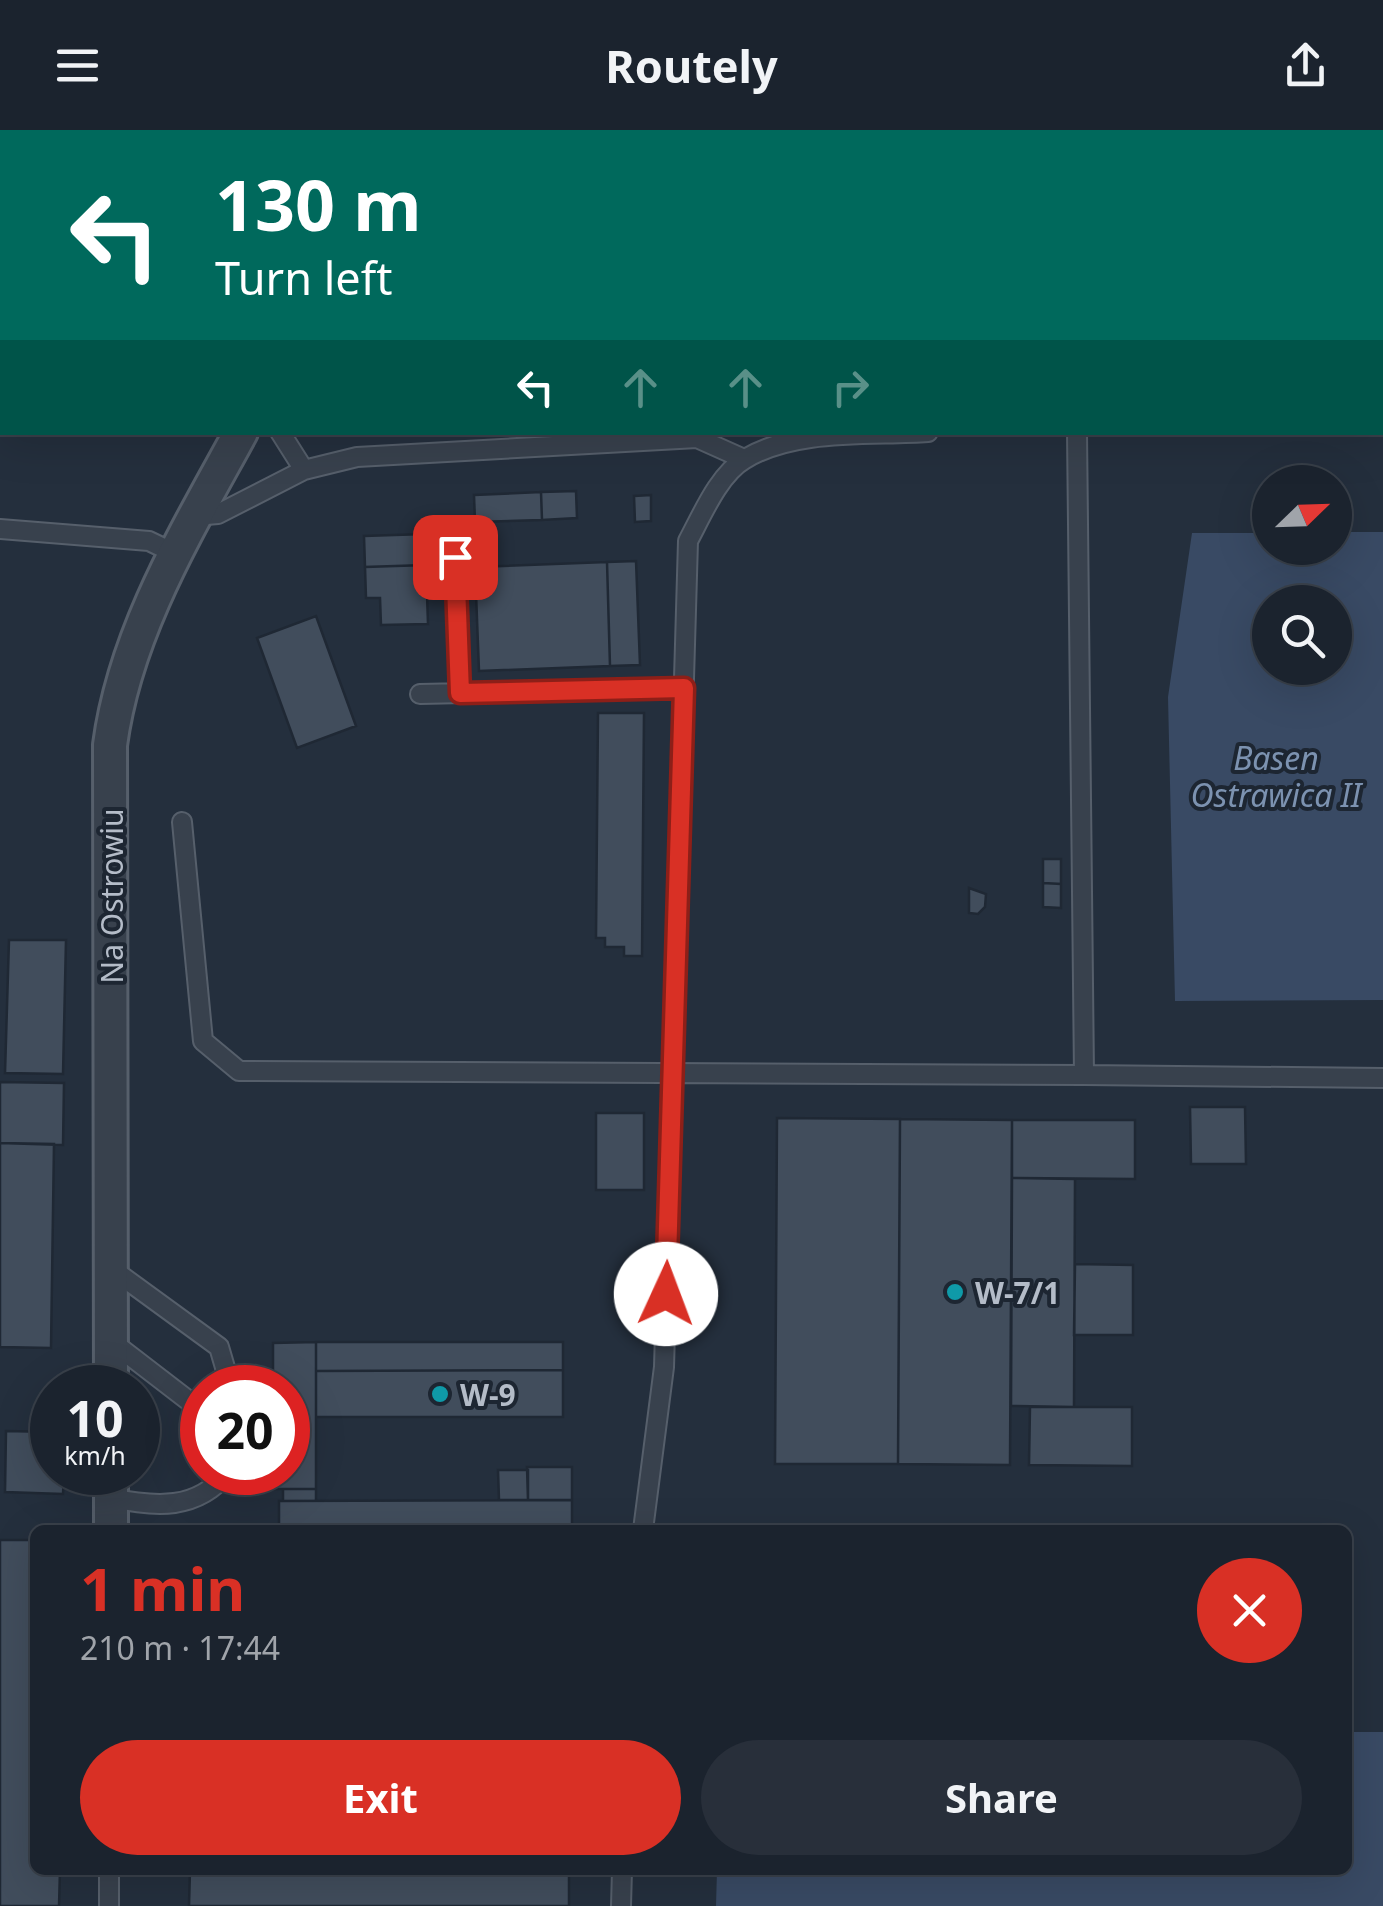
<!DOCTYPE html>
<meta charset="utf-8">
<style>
body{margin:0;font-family:"Noto Sans",sans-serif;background:#282f3a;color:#f1f3f6;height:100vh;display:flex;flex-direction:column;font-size:38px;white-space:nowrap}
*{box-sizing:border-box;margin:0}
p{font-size:32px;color:#a0a4aa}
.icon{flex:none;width:55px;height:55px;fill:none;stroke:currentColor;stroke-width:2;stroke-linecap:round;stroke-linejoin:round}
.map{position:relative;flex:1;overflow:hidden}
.panel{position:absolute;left:30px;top:1395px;width:1322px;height:350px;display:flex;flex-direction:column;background:#1b232e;border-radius:15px;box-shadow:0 10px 40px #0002,0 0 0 2px #39404a}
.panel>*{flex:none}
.top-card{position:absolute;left:0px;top:0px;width:1385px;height:305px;box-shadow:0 10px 40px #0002,0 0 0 2px #39404a;background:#00695c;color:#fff;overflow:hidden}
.needle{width:65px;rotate:67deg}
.controls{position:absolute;left:1252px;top:335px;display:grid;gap:20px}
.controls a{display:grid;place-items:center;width:100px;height:100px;border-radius:50%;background:#1b232e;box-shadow:0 10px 40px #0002,0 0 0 2px #39404a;font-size:50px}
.speed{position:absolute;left:30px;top:1235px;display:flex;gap:20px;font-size:50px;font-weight:700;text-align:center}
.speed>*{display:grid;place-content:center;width:130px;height:130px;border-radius:50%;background:#1b232e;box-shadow:0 10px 40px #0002,0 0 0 2px #39404a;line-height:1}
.speed small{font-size:25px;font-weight:400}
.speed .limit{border:15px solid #d22;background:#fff;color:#111}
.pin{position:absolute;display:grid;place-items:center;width:85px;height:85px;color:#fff;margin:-42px;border-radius:20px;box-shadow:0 5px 15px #0006}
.me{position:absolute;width:110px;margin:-55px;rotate:2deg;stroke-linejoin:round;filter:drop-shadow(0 0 8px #0008)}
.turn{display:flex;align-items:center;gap:35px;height:210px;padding:0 50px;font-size:45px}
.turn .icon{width:130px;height:130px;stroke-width:2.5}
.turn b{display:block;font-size:70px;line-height:85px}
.lanes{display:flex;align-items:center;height:95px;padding:0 50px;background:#0003;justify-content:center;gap:50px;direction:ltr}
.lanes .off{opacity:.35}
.round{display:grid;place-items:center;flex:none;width:105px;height:105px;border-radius:52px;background:#282f3a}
.summary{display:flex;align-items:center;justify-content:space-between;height:170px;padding:0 50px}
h1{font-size:60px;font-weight:700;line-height:75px;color:#d93025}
.button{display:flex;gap:20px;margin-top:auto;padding:20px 50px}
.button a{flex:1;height:115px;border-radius:60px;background:#d93025;color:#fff;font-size:40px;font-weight:700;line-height:115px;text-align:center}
.button a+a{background:#282f3a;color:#f1f3f6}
header{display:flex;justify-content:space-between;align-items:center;height:130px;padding:0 50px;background:#1b232e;font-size:45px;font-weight:700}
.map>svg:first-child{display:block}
</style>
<header><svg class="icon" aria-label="menu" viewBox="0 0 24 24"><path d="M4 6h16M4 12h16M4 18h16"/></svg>Routely<svg class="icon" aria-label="share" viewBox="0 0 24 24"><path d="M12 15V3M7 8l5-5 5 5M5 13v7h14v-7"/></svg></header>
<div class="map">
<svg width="1383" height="1776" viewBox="0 0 1383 1776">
<rect width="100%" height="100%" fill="#242f3d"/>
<path fill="#394a64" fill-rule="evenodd" d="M1335,402h48v468l-208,1 -7,-304 24,-164h78v15h65zM1270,472h65v66h-65z
M1348,1602h35v174h-667l1,-36h631z"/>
<path fill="#414d5c" stroke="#1f2834" stroke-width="2.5" d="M0,0h32l-30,2v118z
M695,0h63v2h-63z
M1266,0h117v28l-1,-26z
M576,361l1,27 -35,2 -1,-28z
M541,362l1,28 -67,2 -1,-27z
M651,365v26l-16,1 -1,-26z
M425,404l1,31 -61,2 -1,-31z
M636,431l4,104 -30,1 -3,-104z
M607,432l3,104 -131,5 -4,-104z
M426,435l2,59 -47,1 -1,-27h-14l-1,-31z
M316,486l40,110 -59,22 -40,-110z
M598,583h46l-2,243h-18v-9h-19v-9h-9z
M1043,729h18v25l-18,-1z
M1043,753l18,1v24l-18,-1z
M969,758l17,6 -1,13 -7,7 -9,-1z
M9,810h57l-3,134 -58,-1z
M0,952l64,1 -1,62 -63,-2z
M1190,977h55l1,57h-55z
M596,983h48v77h-48z
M777,988l123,1 -2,345h-123z
M900,989l112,1 -2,345 -112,-1z
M1012,990h123v59l-123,-1z
M0,1013l54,1 -3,204 -51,-1z
M1012,1048l63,1 -1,228 -63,-1z
M1075,1134l58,1v70h-59z
M316,1212h247v28l-247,1z
M316,1212v147h-43v-17h15v-84h-15v-45z
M563,1240v47h-247v-46z
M1030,1277h102v59l-103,-1z
M6,1301l46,1v40h12l-1,22 -58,-2z
M527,1337h45v33h-44z
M498,1340h30v30h-29z
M283,1359h33v12h-33z
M572,1370v30h-293v-29z
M0,1410h35v330h25l-1,36h-59z
M190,1740h379v36h-380z"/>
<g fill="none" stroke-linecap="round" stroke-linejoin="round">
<g stroke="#565f6b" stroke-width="22">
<path id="service" d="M156,0v2
M1067,0v2
M1382,92h1
M0,160h2
M280,302l24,38
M1077,302l7,643 299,3
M194,386l24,-2 86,-44 53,-13 340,-19 47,21
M0,399l149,12 27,13
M455,427l4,136
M420,564l264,-6
M182,692l21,219 36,30 845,4
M112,1139l107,78 12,41
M111,1211l91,70
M111,1368c44,9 86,13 117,-26
M643,1400l21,-163 24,-826c14,-26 31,-67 57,-82 51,-31 127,-23 183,-27
M109,1776v-36
M621,1776l1,-36"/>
</g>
<g stroke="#565f6b" stroke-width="38">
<path id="minor" d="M405,2l1,-2
M111,1258l-1,-643c15,-113 77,-214 131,-313
M111,1400v-58"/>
</g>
<use href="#service" stroke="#38414d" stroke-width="18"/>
<use href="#minor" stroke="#38414d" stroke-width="32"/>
</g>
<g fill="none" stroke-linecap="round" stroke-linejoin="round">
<g stroke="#8d1f18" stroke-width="25">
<path id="route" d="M455,427l5,136 224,-5 -18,606"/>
</g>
<use href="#route" stroke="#d93025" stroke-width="18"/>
</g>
<g fill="#0f9aa8" stroke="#1d2632" stroke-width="4">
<circle cx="955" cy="1162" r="10"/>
<circle cx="440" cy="1264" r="10"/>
</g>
<g text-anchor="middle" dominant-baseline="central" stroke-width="8" stroke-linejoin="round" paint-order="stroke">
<g font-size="30" fill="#b4bcc8" stroke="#1d2632">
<text transform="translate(111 766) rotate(-90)">Na Ostrowiu</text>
</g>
<g font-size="30" font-weight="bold" fill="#b4bcc8" stroke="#1d2632" text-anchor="start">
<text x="975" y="1162">W-7/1</text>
<text x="460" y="1264">W-9</text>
</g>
<g font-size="32" font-style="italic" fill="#7c92b0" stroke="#1d2632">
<text x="1276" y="627">Basen<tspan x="1276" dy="37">Ostrawica II</tspan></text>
</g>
</g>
</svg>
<div class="controls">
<a><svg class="needle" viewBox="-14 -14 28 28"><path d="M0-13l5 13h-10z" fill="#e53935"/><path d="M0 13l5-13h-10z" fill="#a0a4aa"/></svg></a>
<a><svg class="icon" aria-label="search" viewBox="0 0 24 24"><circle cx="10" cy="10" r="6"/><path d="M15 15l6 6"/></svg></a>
</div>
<div class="speed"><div>10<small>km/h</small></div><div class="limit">20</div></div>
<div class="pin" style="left:455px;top:427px;background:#d93025"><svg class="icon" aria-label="arrive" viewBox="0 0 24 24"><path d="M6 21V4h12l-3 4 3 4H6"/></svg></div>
<svg class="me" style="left:666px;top:1164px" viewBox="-20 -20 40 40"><circle r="19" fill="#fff"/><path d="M0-13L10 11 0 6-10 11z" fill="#d93025"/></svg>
<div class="top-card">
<div class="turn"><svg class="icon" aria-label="left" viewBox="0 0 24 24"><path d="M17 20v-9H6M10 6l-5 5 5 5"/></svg><div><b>130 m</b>Turn left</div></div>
<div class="lanes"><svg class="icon" aria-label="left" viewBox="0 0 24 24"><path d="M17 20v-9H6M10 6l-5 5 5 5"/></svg><svg class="icon off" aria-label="ahead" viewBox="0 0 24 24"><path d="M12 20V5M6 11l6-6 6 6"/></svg><svg class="icon off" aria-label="ahead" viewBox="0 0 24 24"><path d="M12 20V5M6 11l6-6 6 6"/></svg><svg class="icon off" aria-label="right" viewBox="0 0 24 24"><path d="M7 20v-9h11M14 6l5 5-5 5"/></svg></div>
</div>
<section class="panel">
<div class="summary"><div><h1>1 min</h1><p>210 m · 17:44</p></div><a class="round" style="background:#d93025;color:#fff"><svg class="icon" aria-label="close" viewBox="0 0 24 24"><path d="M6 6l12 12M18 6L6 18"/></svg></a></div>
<div class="button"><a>Exit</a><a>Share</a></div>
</section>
</div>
